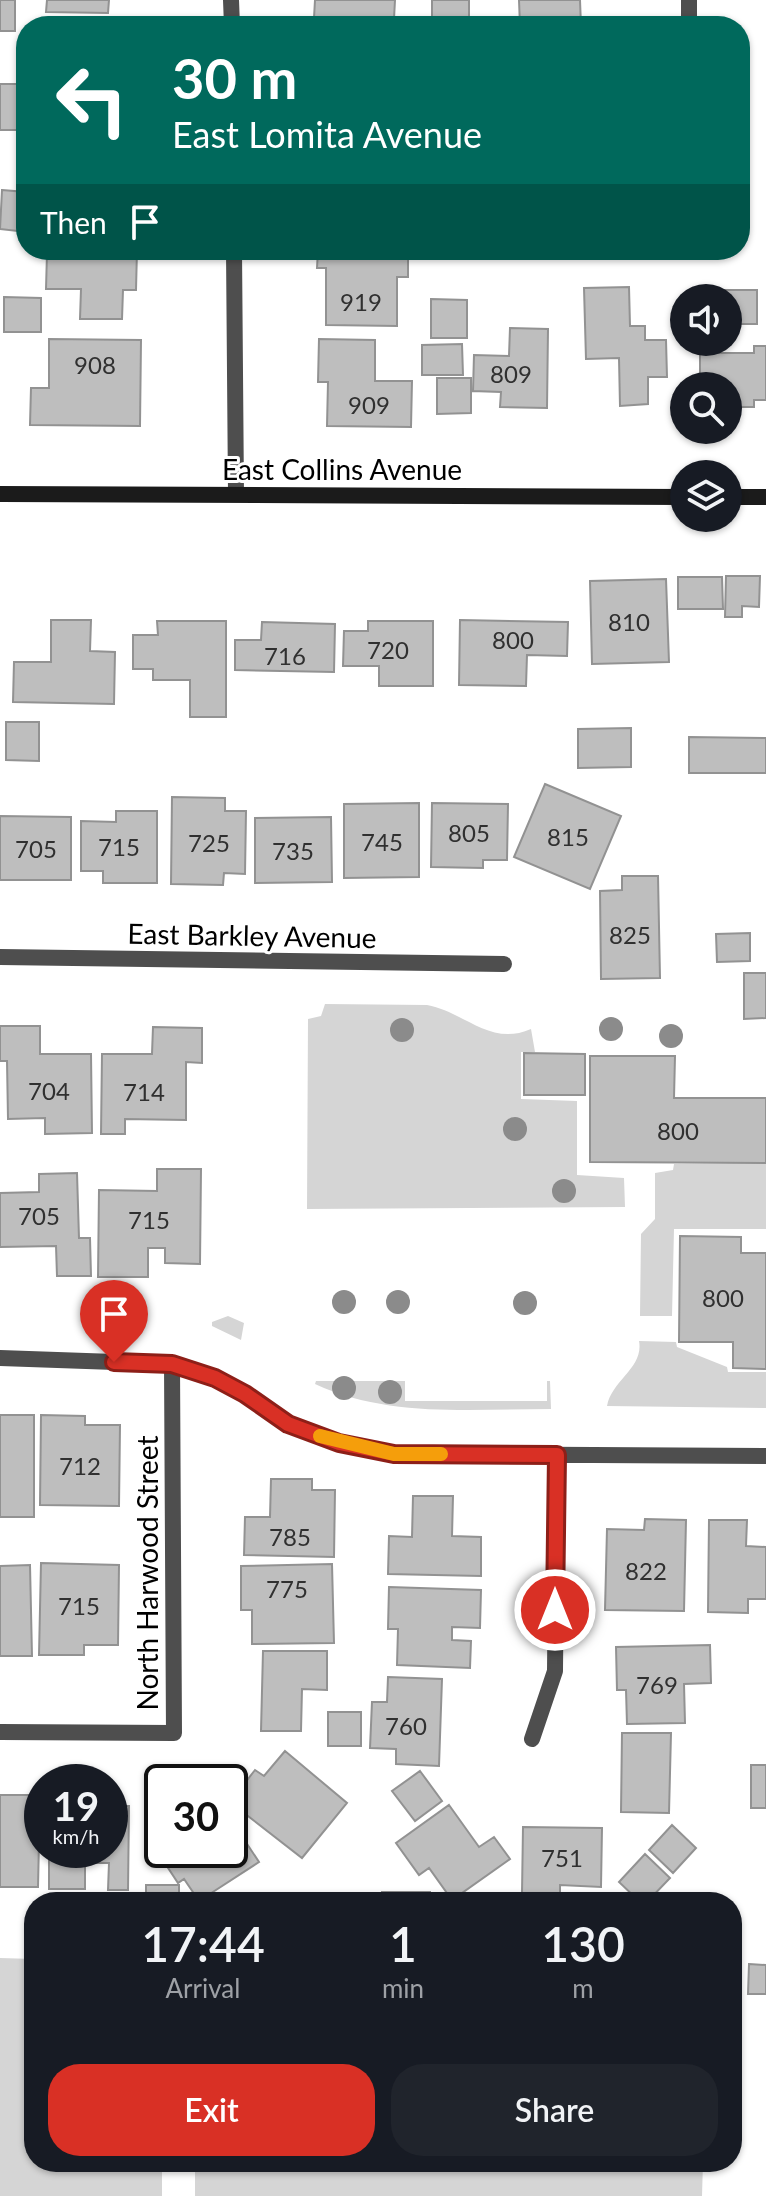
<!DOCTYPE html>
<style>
body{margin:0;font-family:Lato,sans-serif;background:#20242c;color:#f1f3f6;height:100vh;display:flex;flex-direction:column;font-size:30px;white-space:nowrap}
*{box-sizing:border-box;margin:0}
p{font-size:26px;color:#9ea1a6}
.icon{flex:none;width:44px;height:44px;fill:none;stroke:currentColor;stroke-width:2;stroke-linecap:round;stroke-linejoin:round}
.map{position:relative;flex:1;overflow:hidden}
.sheet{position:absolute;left:24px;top:1892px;width:718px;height:280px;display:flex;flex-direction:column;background:#171b24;border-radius:32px;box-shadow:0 2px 6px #0004}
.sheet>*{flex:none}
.guide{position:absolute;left:16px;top:16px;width:734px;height:244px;border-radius:32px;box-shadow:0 2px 6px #0004;background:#00695c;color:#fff;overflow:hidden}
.buttons{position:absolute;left:670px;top:284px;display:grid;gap:16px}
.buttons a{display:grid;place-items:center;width:72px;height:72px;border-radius:50%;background:#171b24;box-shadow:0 2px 6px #0004;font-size:40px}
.speed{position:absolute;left:24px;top:1764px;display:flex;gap:16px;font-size:40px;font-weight:700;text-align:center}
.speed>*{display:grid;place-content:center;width:104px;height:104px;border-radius:50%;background:#171b24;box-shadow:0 2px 6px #0004;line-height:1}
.speed small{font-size:20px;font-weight:400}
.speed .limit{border:4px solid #111;border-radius:12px;background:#fff;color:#111}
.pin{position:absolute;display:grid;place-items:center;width:68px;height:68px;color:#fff;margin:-82px -34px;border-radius:50% 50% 50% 0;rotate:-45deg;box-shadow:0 0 8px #0007}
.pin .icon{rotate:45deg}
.me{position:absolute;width:88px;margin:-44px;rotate:0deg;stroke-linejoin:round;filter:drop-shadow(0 0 6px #0008)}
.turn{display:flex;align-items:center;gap:28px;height:168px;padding:0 24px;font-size:36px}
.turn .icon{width:104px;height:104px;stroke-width:2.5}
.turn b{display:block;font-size:56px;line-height:68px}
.then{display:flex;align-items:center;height:76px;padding:0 24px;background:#0003;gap:16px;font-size:30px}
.eta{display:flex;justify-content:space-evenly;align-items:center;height:136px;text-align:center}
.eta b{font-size:48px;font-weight:600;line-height:56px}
.cta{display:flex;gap:16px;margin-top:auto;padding:16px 24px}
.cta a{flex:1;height:92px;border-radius:32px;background:#d93025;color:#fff;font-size:32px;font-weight:600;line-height:92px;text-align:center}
.cta a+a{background:#20242c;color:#f1f3f6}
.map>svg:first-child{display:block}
</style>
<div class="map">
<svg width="766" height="2196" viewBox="0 0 766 2196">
<rect width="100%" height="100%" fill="#fff"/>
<path fill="#d5d5d5" d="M325,1004l102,1c38,7 63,42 104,24l4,23h-14v47l56,2v74l47,3 1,29 -318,2 1,-190 13,-3z
M766,1163v66h-92l-2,87h-32l1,-82 14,-15v-46l18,-3 1,-6z
M228,1316l16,7 -3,17 -29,-14v-4z
M639,1341l37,1 1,5 50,20 1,5h38v36l-159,-2c5,-26 37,-38 32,-65z
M316,1381h89v20h142v-20h3l1,28c-79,0 -163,9 -236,-25z
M0,1958l34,1v203h128v34h-162z
M195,2162h508l-1,34h-507z"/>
<path fill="#bebebe" stroke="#929292" stroke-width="2" d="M0,0h15v31h-15z
M47,0h62l-1,13 -62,-1z
M315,0h80l-1,19 -80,-1z
M432,0h37v26h-37z
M519,0h61l1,26h-61z
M0,84h26v46h-26z
M20,137h6v28h-6z
M2,190l24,2v40l-26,-3z
M64,250h73l-1,40h-13l-1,29h-42l1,-30h-35l1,-36 17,1z
M318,250h90v27h-11v49l-71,-1v-57h-9z
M629,287l1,39h15v14h21l1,37h-19v27l-28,2 -1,-48 -33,1 -2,-71z
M700,290h57v34h-29v-26h-28z
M4,297l37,1v34h-37z
M431,299l36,1v38h-36z
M510,328l38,1 -1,79 -47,-1 1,-15 -28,-1 1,-36 35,1z
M49,339l92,1 -1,86 -110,-1 1,-37h18z
M319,339l56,1v41h37l-1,46 -84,-1 1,-44h-10z
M462,344l1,31h-41v-30z
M754,346h12v54h-12v7h-26v-21h-28v-33h54z
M437,378h34v35l-34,1z
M726,576h34l-1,31 -17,-1v11h-17z
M678,577h44l1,32h-45z
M666,579l3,83 -77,2 -2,-83z
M51,620h40l-1,31 25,1 -1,52 -101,-2 1,-40h37z
M460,620l108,2 -1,34 -40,-1 -1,31 -67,-1z
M157,621h69v96h-36v-37h-37v-11h-20v-34h25z
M368,621h65v65h-54v-20h-36l1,-35h24z
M262,622l73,2 -1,48 -99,-2v-30h26z
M6,722h33v39l-33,-1z
M631,728v39l-53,1v-39z
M689,737l77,1v35h-77z
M545,784l76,32 -31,73 -76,-32z
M172,797l53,1v13h21l-1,63 -21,-1 -1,12 -52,-1z
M419,803v74l-75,1v-74z
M432,803l76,1 -1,56h-24v8l-52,-1z
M116,811h41v72h-54v-12h-22v-50l35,1z
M0,816l71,1v63h-71z
M331,817l1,65 -77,1v-65z
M622,876h36l2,102 -59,1 -1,-88 22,-1z
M750,933v28l-33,1 -1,-28z
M744,973h22v45l-22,1z
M0,1026h40v28h51l1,79 -47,1v-16l-37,1 -1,-58h-7z
M153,1027l49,1v35l-16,-1v58l-61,-1v15h-24l1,-80h50z
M524,1053l61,1v41h-61z
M590,1056h85l-1,42h92v65l-176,-1z
M157,1169h44l-1,95 -35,-1v-15h-17v29h-50l1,-87 58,1z
M77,1173l2,65h11l1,38h-34l-1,-30 -56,1v-54l39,-1v-18z
M680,1236l61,1v16h25v116l-33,-1v-26h-54z
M0,1415h34v102h-34z
M41,1415l44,1v9h35l-1,81 -79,-1z
M271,1479h41v11h23l-1,67 -90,-2 1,-38h25z
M413,1496h40l-1,40 29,1v39l-93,-2 1,-38 23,1z
M645,1519l41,1 -2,91 -79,-1 2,-81 37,1z
M709,1520h38l-1,26 20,1v52h-18v14l-40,-1z
M41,1563l78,2 -1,80h-34v10h-45z
M332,1564l2,79 -82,1v-34h-11v-44z
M30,1565l2,91h-32v-90z
M389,1587l92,3 -1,38 -28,-1v13l19,1 -1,27 -73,-3 1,-36h-10z
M710,1645l1,38 -27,1 1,39 -58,1 -1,-34h-9l-1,-43z
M263,1651h64v39l-25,-1 -1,42h-40z
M388,1677l54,2 -3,87 -43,-2v-15l-26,-1 2,-46h15z
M328,1712h33v34h-33z
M622,1733h49l-2,80 -48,-1z
M285,1751l62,52 -45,55 -72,-56 25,-32 9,6z
M751,1765h15v43h-15z
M420,1771l22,30 -27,20 -23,-30z
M0,1795h40l-2,92h-38z
M449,1805l30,42 15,-10 16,22 -58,41 -23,-32 -10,7 -23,-32z
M110,1806h19l-1,84h-20l1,-27h-24v26h-36v-39h61z
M230,1818l29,44 -60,39 -15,-22 -6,4 -21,-32 5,-3 68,2z
M672,1825l24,23 -23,25 -24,-23z
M523,1827l79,1 -1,59 -41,-2v9l-38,-1z
M645,1854l25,24 -23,24h-7l-21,-20z
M146,1885h33v17h-33z
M382,1892h48v10h-48z
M749,1964l17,1v29h-18z"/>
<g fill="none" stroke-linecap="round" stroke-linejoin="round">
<path stroke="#4e4e4e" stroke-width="16" d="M231,0l1,26
M689,0v26
M234,250l2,244
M0,957l504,7
M0,1358l172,6 43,14 30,16 43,30 51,19 55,11 372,2
M0,1732l174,1 -2,-369
M532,1739l23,-68 2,-216"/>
<path stroke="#1b1b1b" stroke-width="16" d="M0,494l684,3
M728,497h38"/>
</g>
<g fill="#8b8b8b">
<circle cx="611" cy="1029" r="12"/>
<circle cx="402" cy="1030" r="12"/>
<circle cx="671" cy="1036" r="12"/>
<circle cx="515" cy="1129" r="12"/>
<circle cx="564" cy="1191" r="12"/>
<circle cx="344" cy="1302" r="12"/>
<circle cx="398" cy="1302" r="12"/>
<circle cx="525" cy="1303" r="12"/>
<circle cx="344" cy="1388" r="12"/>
<circle cx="390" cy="1392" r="12"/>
</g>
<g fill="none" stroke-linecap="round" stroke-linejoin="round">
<g stroke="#8d1f18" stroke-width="20">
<path id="route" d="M114,1362l58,2 43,14 30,16 43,30 51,19 55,11 163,1 -2,155"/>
</g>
<use href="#route" stroke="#d93025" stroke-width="14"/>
<path stroke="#f59e0b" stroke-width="14" d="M320,1436l74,18h47"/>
</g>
<g text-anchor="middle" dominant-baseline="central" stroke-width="6" stroke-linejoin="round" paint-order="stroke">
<g font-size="24" fill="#303030">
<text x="361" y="301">919</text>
<text x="95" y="364">908</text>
<text x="511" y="373">809</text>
<text x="369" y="404">909</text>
<text x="629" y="621">810</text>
<text x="513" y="639">800</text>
<text x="388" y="649">720</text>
<text x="285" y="655">716</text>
<text x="469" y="832">805</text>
<text x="568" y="836">815</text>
<text x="382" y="841">745</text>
<text x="209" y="842">725</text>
<text x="119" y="846">715</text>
<text x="36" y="848">705</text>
<text x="293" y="850">735</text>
<text x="630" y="934">825</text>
<text x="49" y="1090">704</text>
<text x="144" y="1091">714</text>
<text x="678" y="1130">800</text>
<text x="39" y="1215">705</text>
<text x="149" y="1219">715</text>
<text x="723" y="1297">800</text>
<text x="80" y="1465">712</text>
<text x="290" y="1536">785</text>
<text x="646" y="1570">822</text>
<text x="287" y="1588">775</text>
<text x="79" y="1605">715</text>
<text x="657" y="1684">769</text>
<text x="406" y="1725">760</text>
<text x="562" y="1857">751</text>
</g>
<g font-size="28" fill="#000" stroke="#fff">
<text x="342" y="469">East Collins Avenue</text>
<text transform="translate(252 935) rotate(1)">East Barkley Avenue</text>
<text transform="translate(147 1573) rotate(-90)">North Harwood Street</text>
</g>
</g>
</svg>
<div class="buttons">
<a><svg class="icon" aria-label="sound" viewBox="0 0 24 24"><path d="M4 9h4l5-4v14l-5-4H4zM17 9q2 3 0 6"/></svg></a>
<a><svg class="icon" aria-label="search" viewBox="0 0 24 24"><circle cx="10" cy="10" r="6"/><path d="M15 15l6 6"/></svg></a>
<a><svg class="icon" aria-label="layers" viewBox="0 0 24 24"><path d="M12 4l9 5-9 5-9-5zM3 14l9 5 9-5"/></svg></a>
</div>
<div class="speed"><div>19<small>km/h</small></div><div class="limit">30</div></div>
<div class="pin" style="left:114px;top:1362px;background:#d93025"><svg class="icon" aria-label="arrive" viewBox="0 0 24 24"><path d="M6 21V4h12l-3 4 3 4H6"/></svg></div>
<svg class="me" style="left:555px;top:1610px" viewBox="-20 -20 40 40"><circle r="17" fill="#d93025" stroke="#fff" stroke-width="3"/><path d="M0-11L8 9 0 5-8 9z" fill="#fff"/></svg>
<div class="guide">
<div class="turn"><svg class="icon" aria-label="left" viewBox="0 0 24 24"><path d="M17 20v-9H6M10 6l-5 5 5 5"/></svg><div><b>30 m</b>East Lomita Avenue</div></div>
<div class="then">Then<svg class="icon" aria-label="arrive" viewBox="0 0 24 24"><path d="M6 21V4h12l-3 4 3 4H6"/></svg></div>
</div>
<section class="sheet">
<div class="eta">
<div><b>17:44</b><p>Arrival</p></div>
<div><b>1</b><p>min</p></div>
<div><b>130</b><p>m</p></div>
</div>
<div class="cta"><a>Exit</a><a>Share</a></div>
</section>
</div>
